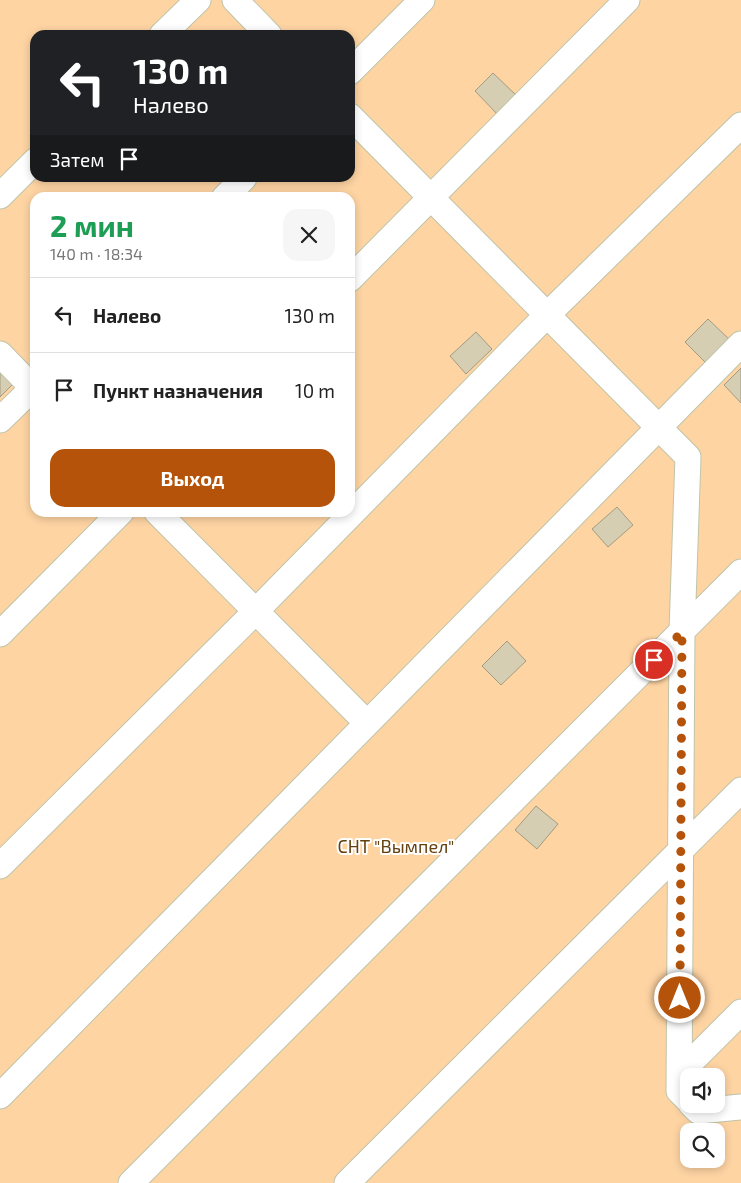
<!DOCTYPE html>
<html lang="ru">
<meta charset="utf-8">
<style>
body{margin:0;font-family:"Exo 2",sans-serif;background:#f6f6f6;color:#222;height:100vh;display:flex;flex-direction:column;font-size:19px;white-space:nowrap}
*{box-sizing:border-box;margin:0}
p{font-size:16px;color:#767676}
.icon{flex:none;width:28px;height:28px;fill:none;stroke:currentColor;stroke-width:2;stroke-linecap:round;stroke-linejoin:round}
.map{position:relative;flex:1;overflow:hidden}
.side{position:absolute;left:30px;top:192px;width:325px;height:325px;display:flex;flex-direction:column;background:#fff;border-radius:15px;box-shadow:0 2px 8px #0003}
.side>*{flex:none}
.banner{position:absolute;left:30px;top:30px;width:325px;height:152px;border-radius:15px;box-shadow:0 2px 8px #0003;background:#202124;color:#fff;overflow:hidden}
.buttons{position:absolute;left:680px;top:1068px;display:grid;gap:10px}
.buttons a{display:grid;place-items:center;width:45px;height:45px;border-radius:10px;background:#fff;box-shadow:0 2px 8px #0003;font-size:25px}
.pin{position:absolute;display:grid;place-items:center;width:42px;height:42px;color:#fff;margin:-21px;border:2px solid #fff;border-radius:50%;box-shadow:0 1px 5px #0007}
.me{position:absolute;width:55px;margin:-28px;rotate:0deg;stroke-linejoin:round;filter:drop-shadow(0 0 4px #0008)}
.turn{display:flex;align-items:center;gap:18px;height:105px;padding:0 20px;font-size:22px}
.turn .icon{width:65px;height:65px;stroke-width:2.5}
.turn b{display:block;font-size:35px;line-height:42px}
.then{display:flex;align-items:center;height:48px;padding:0 20px;background:#0003;gap:10px;font-size:19px}
.round{display:grid;place-items:center;flex:none;width:52px;height:52px;border-radius:15px;background:#f6f6f6}
.headline{display:flex;align-items:center;justify-content:space-between;height:85px;padding:0 20px}
h1{font-size:30px;font-weight:700;line-height:38px;color:#1e9e55}
.button{display:flex;gap:10px;margin-top:auto;padding:10px 20px}
.button a{flex:1;height:58px;border-radius:15px;background:#b45309;color:#fff;font-size:20px;font-weight:700;line-height:58px;text-align:center}
ul{padding:0;list-style:none}
li{display:flex;align-items:center;gap:15px;height:75px;padding:0 20px;border-top:1px solid #e0e0e0}
li div{flex:1}
li b{display:block;font-size:19px}
li em{font-style:normal}
.map>svg:first-child{display:block}
</style>
<div class="map">
<svg width="741" height="1183" viewBox="0 0 741 1183">
<rect width="100%" height="100%" fill="#f2f6da"/>
<path fill="#fed4a3" fill-rule="evenodd" d="M0,0h741v1183h-741zM35,35h315v143h-315zM35,198h315v314h-315zM689,1076h27v28h-27zM689,1131h27v28h-27z"/>
<path fill="#d6ceb3" stroke="#a39b81" d="M493,73l25,24 -19,19 -24,-25z
M708,319l23,22 -23,24 -23,-23z
M476,332l16,17 -26,25 -16,-18z
M741,368v35l-17,-18z
M0,371l13,13 -13,13z
M617,507l16,18 -25,22 -16,-18z
M507,641l19,20 -25,24 -19,-19z
M536,806l22,18 -21,25 -22,-19z"/>
<g fill="none" stroke-linecap="round" stroke-linejoin="round">
<g stroke="#bfc4a8" stroke-width="27">
<path id="minor" d="M235,0l34,35
M162,35l36,-35
M350,72l72,-72
M350,116l338,341 -6,174 -3,460 10,10
M0,196l35,-35
M224,198l20,-20
M350,279l277,-279
M0,354l35,36
M0,420l35,-34
M157,512l210,211
M0,634l121,-122
M0,866l256,-255 291,-296 194,-190
M680,1073l61,-61
M0,1096l741,-752
M691,1104l7,7 43,-4
M131,1183l610,-611
M347,1183l394,-393"/>
</g>
<use href="#minor" stroke="#fff" stroke-width="25"/>
</g>
<g fill="none" stroke-linecap="round" stroke-linejoin="round">
<path stroke="#b45309" stroke-width="9" stroke-dasharray="0 16.2" d="M654,660l28,-28 -2,366"/>
</g>
<g text-anchor="middle" dominant-baseline="central" stroke-width="4" stroke-linejoin="round" paint-order="stroke">
<g font-size="18" fill="#634111" stroke="#fff">
<text x="396" y="846">СНТ "Вымпел"</text>
</g>
</g>
</svg>
<div class="buttons">
<a><svg class="icon" aria-label="sound" viewBox="0 0 24 24"><path d="M4 9h4l5-4v14l-5-4H4zM17 9q2 3 0 6"/></svg></a>
<a><svg class="icon" aria-label="search" viewBox="0 0 24 24"><circle cx="10" cy="10" r="6"/><path d="M15 15l6 6"/></svg></a>
</div>
<div class="pin" style="left:654px;top:660px;background:#d93025"><svg class="icon" aria-label="arrive" viewBox="0 0 24 24"><path d="M6 21V4h12l-3 4 3 4H6"/></svg></div>
<svg class="me" style="left:680px;top:998px" viewBox="-20 -20 40 40"><circle r="17" fill="#b45309" stroke="#fff" stroke-width="3"/><path d="M0-11L8 9 0 5-8 9z" fill="#fff"/></svg>
<div class="banner">
<div class="turn"><svg class="icon" aria-label="left" viewBox="0 0 24 24"><path d="M17 20v-9H6M10 6l-5 5 5 5"/></svg><div><b>130 m</b>Налево</div></div>
<div class="then">Затем<svg class="icon" aria-label="arrive" viewBox="0 0 24 24"><path d="M6 21V4h12l-3 4 3 4H6"/></svg></div>
</div>
<section class="side">
<div class="headline"><div><h1>2 мин</h1><p>140 m · 18:34</p></div><a class="round"><svg class="icon" aria-label="close" viewBox="0 0 24 24"><path d="M6 6l12 12M18 6L6 18"/></svg></a></div>
<ul>
<li><svg class="icon" aria-label="left" viewBox="0 0 24 24"><path d="M17 20v-9H6M10 6l-5 5 5 5"/></svg><div><b>Налево</b></div><em>130 m</em></li>
<li><svg class="icon" aria-label="arrive" viewBox="0 0 24 24"><path d="M6 21V4h12l-3 4 3 4H6"/></svg><div><b>Пункт назначения</b></div><em>10 m</em></li>
</ul>
<div class="button"><a>Выход</a></div>
</section>
</div>
